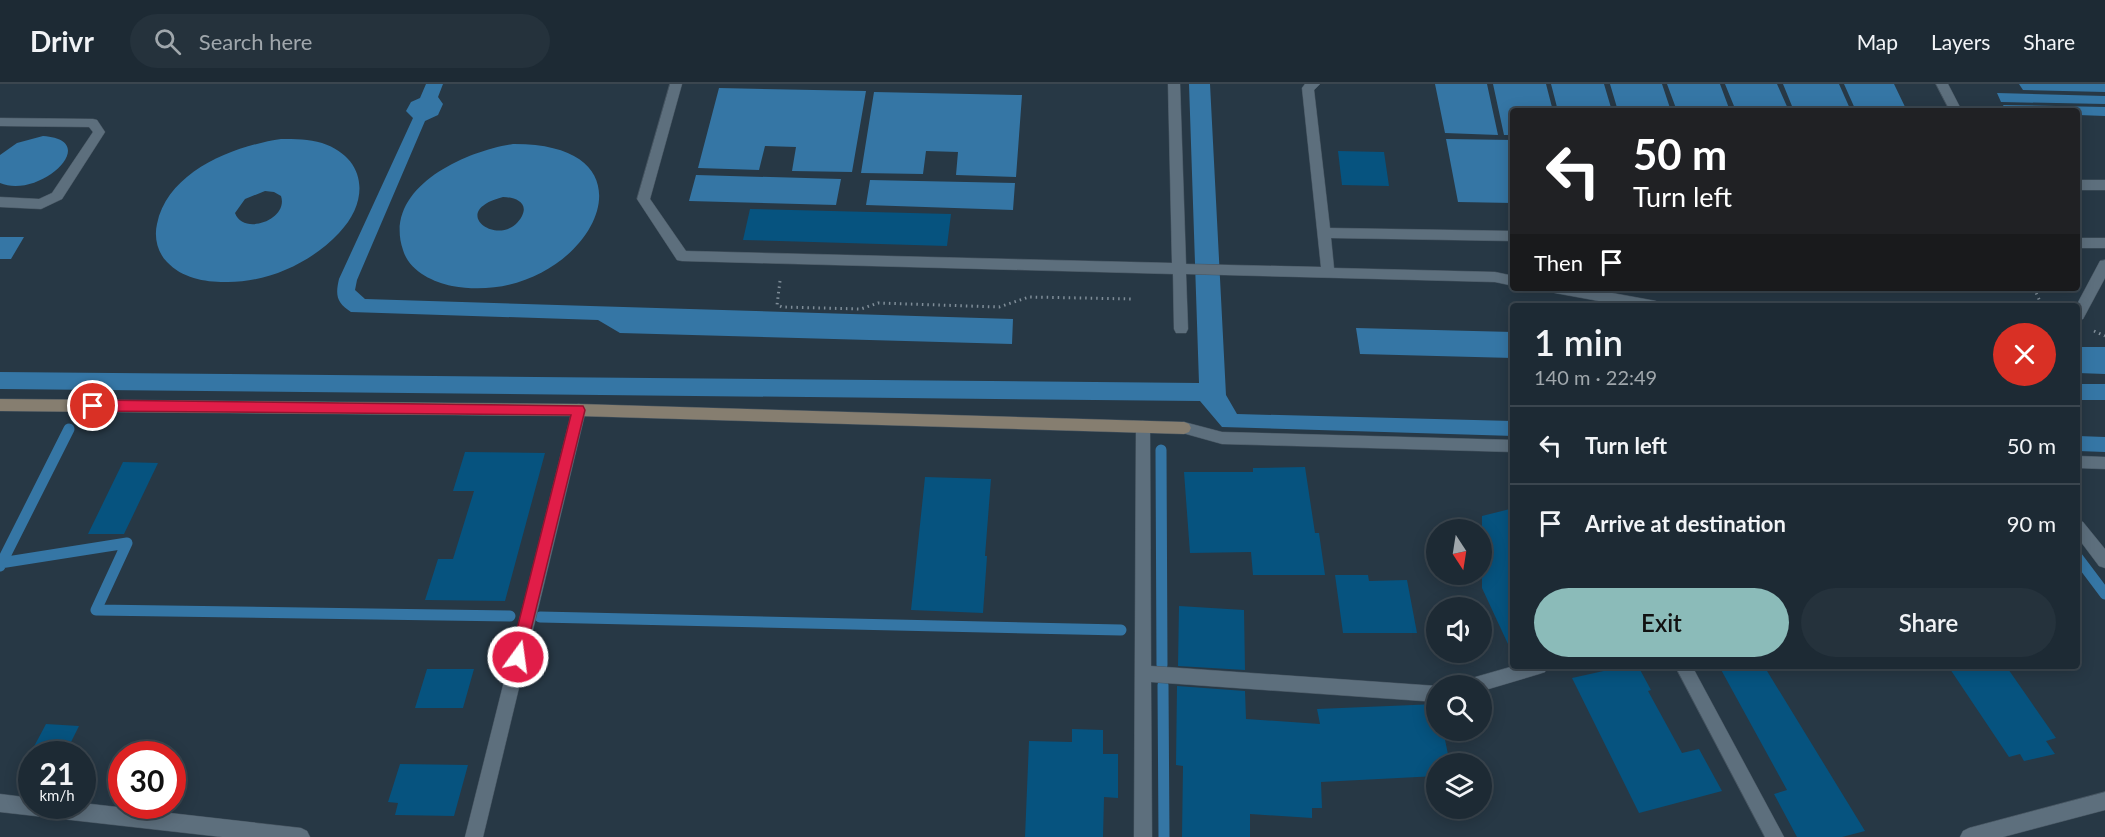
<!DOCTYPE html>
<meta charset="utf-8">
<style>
body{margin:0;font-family:Lato,sans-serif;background:#25323c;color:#f1f3f6;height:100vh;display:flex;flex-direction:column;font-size:22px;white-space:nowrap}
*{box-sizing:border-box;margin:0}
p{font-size:20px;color:#a0a7ac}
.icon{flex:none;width:33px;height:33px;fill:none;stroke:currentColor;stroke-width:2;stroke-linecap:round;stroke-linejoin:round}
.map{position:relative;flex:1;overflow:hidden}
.details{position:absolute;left:1510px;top:219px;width:570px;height:366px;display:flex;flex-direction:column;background:#1d2a34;border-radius:6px;box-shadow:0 3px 15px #0003,0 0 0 2px #3b464f}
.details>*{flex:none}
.guide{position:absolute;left:1510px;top:24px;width:570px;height:183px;border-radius:6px;box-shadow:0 3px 15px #0003,0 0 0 2px #3b464f;background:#202124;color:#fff;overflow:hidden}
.needle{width:39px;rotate:168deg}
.buttons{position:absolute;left:1426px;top:435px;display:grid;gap:12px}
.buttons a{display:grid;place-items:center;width:66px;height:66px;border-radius:50%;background:#1d2a34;box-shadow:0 3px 15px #0003,0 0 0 2px #3b464f;font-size:30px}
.speed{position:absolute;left:18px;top:657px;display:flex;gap:12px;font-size:30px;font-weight:700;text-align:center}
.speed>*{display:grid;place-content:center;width:78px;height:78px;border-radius:50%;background:#1d2a34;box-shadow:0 3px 15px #0003,0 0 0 2px #3b464f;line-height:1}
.speed small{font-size:15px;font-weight:400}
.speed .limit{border:9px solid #d22;background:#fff;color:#111}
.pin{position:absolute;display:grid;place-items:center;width:51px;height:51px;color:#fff;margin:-26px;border:3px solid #fff;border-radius:50%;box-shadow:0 2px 6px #0007}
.me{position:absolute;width:66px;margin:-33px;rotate:14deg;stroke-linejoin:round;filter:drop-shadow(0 0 4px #0008)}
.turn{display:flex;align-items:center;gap:21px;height:126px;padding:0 24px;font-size:27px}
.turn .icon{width:78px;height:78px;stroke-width:2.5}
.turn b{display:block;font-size:42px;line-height:51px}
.then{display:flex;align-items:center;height:57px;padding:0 24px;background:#0003;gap:12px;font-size:22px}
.round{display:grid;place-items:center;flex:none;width:63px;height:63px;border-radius:32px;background:#25323c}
.overview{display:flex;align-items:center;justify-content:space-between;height:102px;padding:0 24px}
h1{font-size:36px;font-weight:600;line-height:45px}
.action{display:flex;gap:12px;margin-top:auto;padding:12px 24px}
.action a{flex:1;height:69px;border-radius:36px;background:#8bbbb9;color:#111;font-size:24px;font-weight:600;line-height:69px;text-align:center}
.action a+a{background:#25323c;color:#f1f3f6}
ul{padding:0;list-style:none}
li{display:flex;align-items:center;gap:18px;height:78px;padding:0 24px;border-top:2px solid #3b464f}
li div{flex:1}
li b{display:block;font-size:22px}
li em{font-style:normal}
header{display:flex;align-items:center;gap:36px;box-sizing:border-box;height:84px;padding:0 30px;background:#1d2a34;border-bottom:2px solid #3b464f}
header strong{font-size:28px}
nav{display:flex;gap:33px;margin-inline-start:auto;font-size:21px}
.search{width:420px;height:54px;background:#25323c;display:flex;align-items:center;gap:15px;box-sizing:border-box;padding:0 21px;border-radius:33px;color:#a0a7ac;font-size:22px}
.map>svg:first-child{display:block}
</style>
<header>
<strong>Drivr</strong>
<div class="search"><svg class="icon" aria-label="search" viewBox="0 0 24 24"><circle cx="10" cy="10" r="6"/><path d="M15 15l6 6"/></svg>Search here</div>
<nav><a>Map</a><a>Layers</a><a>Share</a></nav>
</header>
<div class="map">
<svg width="2105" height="753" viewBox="0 0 2105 753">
<rect width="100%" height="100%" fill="#273845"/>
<path fill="#3576a5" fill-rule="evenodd" d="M426,0h17l-5,13 5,7 -5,11 -13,6 -68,159 -2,10 10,9 648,20 -1,25 -392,-11 -22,-13 -247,-8c-14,-9 -16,-16 -12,-33l74,-161 -7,-7 5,-9 9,-4z
M1189,0h21l16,311 11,19 276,7 1,15 -292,-9 -22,-26 -1200,-12v-17l1199,11z
M1435,0h52l11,51 -53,-2z
M1493,0h53l7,27h-39l-1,24h-9z
M1551,0h53l8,27h-54z
M1610,0h52l9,27h-53z
M1667,0h53l10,27h-53z
M1725,0h52l12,27h-53z
M1783,0h56l12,27h-57z
M1844,0h50l13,27h-51z
M2019,0h86v8l-82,-2z
M719,4l147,3 -14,81 -60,-1 4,-24 -31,-1 -6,24 -61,-2z
M874,8l148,3 -6,82 -60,-2 2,-23 -32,-1 -3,23 -62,-1z
M1997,9l108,3v8l-104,-2z
M2003,21l102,2v9l-27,-1v-4h-72z
M43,52c61,4 -4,64 -43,47v-28l17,-12z
M281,55c14,0 28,0 41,4 45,15 48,58 17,90 -28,30 -72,50 -114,49 -21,0 -43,-4 -58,-20 -10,-10 -13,-25 -10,-38 11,-53 77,-78 124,-85zM265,107l9,1 7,4c8,24 -38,40 -46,17l10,-14z
M1446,55l67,1v63l-55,-1z
M513,60c162,-1 69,166 -61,142 -19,-4 -43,-15 -49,-36 -21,-62 62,-99 110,-106zM503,113c11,0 26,5 19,19 -19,36 -78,-4 -19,-19z
M696,91l145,4 -5,26 -147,-4z
M870,96l145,3 -2,27 -147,-5z
M0,153h24l-13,22h-11z
M1356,244l157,4v26l-153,-4z
M2078,263h27v27l-27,-1z
M2078,300h27v16h-27z
M2078,352l27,1v15l-27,-1z"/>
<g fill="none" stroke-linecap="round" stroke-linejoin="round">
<path stroke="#3576a5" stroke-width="11" d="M1161,366l1,215
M2078,474l27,36
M0,479l127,-20 -31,67 414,6
M0,482l69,-137
M540,533l581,13
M1163,601l1,152"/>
</g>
<path fill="#06537f" d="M1338,67l46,1 5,34 -47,-1z
M750,125l201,5 -4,32 -204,-6z
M465,368l80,1 -40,148 -80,-1 13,-41h15l21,-68h-21z
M123,378l35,1 -34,71h-36z
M1305,383l10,66h4l6,42h-72l-2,-23 -61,1 -6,-81h69v-4z
M925,393l66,2 -6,77h2l-4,57 -72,-3z
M1514,424v149l-32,-69v-72z
M1335,491h33l1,6 38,-1 10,53h-74z
M1179,522l65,4 1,60 -67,-4z
M1626,582h12l13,24 -3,1 34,62 17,-4 23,42 -83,22 -67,-135z
M1719,582h45l101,165 -23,6h-45l-23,-43 13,-4z
M1948,582h58l50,72 -10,3 9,13 -31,7 -4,-7 -11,3z
M427,585h47l-11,39h-48z
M1177,602l68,5 1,28 74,5 -3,-15 120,-5v26h6l7,34h-13v12l-116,6 1,26h-10v10l-62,-4v23h-68l1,-71 -7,-1z
M46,640l33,2 -14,28h-35z
M1072,645l31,1v24h15v44l-14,-1 -1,40h-78l4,-96 43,1z
M400,680l68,1 -14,51 -59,-1 3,-12 -10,-1z"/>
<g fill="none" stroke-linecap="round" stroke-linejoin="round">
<g stroke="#465460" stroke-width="1">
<path id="lane" d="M670,0h12l-32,115 36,52 486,12 -4,-179h12l6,180 135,3 -19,-179 3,-4h15l-6,6 16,138 184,3v10l-183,-3 3,30 161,4 19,4v10l-19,-4 -309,-8 2,55 -2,4h-10l-2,-4 -1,-55 -491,-13 -5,-1 -40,-61z
M1936,0h12l14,27h-12z
M0,34l93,1 4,1 8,12 -43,67 -21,10 -41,-2v-10l39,2 13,-6 41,-61 -4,-5 -89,-1z
M2078,96h27v10h-27z
M2078,154h27v10h-27z
M2105,176v18l-22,41 -5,1 -2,-14 24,-45z
M1548,204h37l71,13 7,5h-37l-71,-13z"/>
</g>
<g stroke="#465460" stroke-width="1">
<path id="street" d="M579,320l5,2 2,4 -103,427h-18l107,-427 2,-4z
M1143,337l5,2 2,4 1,239 286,20v16l-286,-20 1,155h-18l2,-410 2,-4z
M1184,338l38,10 292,8v12l-292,-8 -43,-12 -2,-4 2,-4z
M2078,372l27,1v12l-27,-1z
M2078,436l5,2 22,27v19l-6,-2 -21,-28z
M1514,582h33l-2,6 -6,2 -57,17v-5h-18l2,-6 6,-2z
M1675,582h17l92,171h-19z
M2105,708v18l-102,27h-43l3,-6 6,-3z
M0,710l32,4v8h50v-3l219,25 6,3 3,6h-88l-222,-25z"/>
</g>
<g stroke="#465460" stroke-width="1">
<path id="secondary" d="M0,315l579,5 605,18 5,2 2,4 -2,4 -5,2 -605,-18 -579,-5z"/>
</g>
<path stroke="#7f8d98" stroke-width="3" stroke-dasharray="1.5 4" stroke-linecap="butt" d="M780,197l-3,24 5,2 79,2 17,-6 121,4 30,-10 104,2
M2034,204l8,18
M2094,247l11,5"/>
<use href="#lane" fill="#5d6f7d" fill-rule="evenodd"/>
<use href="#street" fill="#5d6f7d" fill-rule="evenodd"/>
<use href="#secondary" fill="#867e70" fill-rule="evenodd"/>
</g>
<path fill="#e11d48" stroke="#92132f" stroke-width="1.5" d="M93,316l490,6 2,4 -62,252 -5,2 -6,-2 -2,-5 61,-242 -478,-4 -7,-5z"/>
</svg>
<div class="buttons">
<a><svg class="needle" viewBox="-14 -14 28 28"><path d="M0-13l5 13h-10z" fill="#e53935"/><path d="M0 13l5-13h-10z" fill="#a0a7ac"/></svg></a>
<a><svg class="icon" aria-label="sound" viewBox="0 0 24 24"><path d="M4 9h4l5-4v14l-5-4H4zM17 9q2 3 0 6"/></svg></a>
<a><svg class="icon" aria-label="search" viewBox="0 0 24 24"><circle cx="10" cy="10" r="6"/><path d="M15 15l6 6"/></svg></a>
<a><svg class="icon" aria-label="layers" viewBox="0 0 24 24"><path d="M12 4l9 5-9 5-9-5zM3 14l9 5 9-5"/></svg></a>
</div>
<div class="speed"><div>21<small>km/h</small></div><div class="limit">30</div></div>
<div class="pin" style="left:93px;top:322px;background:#d93025"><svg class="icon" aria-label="arrive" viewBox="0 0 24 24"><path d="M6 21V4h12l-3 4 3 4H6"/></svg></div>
<svg class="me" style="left:518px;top:573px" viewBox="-20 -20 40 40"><circle r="17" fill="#e11d48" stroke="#fff" stroke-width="3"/><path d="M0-11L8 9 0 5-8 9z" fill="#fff"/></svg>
<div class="guide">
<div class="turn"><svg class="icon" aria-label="left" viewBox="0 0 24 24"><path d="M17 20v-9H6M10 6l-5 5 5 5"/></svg><div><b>50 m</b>Turn left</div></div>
<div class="then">Then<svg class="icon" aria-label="arrive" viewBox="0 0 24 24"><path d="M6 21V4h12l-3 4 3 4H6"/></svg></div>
</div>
<section class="details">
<div class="overview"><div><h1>1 min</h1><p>140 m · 22:49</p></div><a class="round" style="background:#d93025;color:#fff"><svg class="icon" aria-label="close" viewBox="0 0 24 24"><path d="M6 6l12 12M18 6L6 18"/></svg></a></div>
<ul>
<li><svg class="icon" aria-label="left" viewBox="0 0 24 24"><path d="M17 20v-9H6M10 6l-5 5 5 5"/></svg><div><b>Turn left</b></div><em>50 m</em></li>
<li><svg class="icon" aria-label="arrive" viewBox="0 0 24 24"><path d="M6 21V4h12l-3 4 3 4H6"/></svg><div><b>Arrive at destination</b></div><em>90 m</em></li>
</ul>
<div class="action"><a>Exit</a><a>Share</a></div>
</section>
</div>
